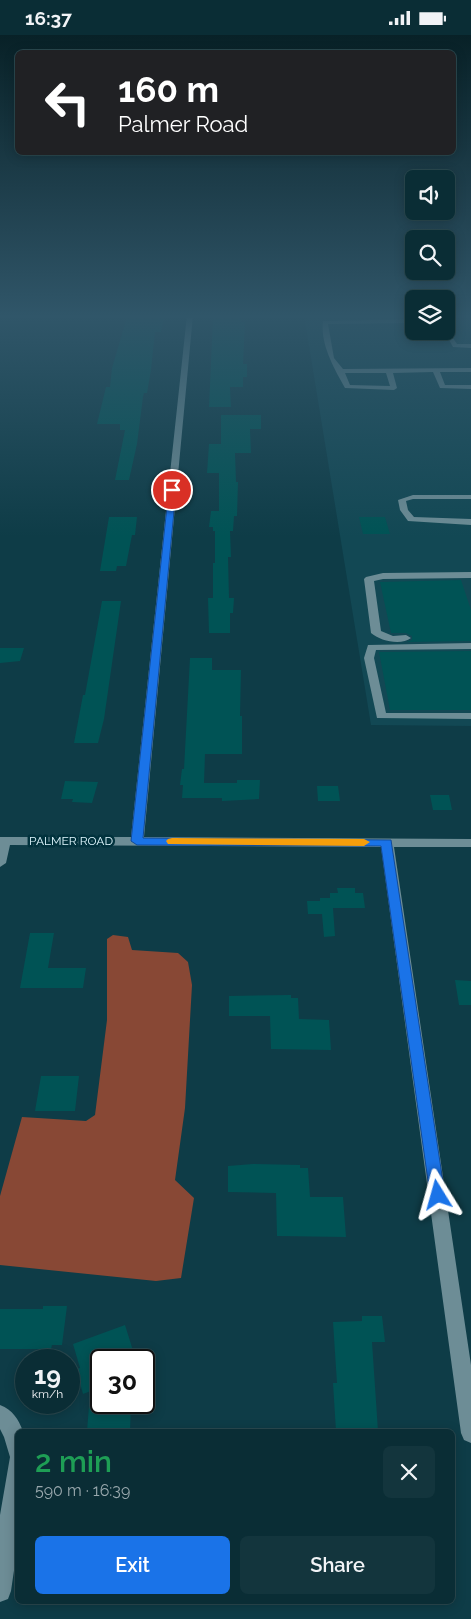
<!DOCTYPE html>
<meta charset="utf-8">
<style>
body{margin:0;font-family:Raleway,sans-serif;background:#13353d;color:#f1f3f6;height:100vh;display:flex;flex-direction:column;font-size:19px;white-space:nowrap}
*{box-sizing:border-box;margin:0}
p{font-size:16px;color:#99a8ad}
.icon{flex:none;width:28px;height:28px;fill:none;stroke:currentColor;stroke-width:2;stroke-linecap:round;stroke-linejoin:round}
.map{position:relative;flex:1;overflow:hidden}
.drawer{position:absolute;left:15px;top:1394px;width:440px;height:175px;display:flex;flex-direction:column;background:#0a2d35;border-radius:8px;box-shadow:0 2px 12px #0003,0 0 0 1px #2a4950}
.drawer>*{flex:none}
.banner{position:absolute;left:15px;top:15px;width:441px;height:105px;border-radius:8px;box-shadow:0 2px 12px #0003,0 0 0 1px #2a4950;background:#202124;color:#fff;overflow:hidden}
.buttons{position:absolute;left:405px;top:135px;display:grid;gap:10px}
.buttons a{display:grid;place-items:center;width:50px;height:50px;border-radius:8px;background:#0a2d35;box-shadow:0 2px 12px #0003,0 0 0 1px #2a4950;font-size:25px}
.speed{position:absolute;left:15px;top:1314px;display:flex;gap:10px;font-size:25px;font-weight:700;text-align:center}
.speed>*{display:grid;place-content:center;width:65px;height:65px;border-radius:50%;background:#0a2d35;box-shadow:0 2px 12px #0003,0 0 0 1px #2a4950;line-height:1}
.speed small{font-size:12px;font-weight:400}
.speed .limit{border:2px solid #111;border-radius:8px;background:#fff;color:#111}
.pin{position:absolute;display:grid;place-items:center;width:42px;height:42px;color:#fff;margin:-21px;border:2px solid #fff;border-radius:50%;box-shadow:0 1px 5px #0007}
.me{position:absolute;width:55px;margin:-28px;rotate:352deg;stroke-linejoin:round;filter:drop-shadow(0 0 4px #0008)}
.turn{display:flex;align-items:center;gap:18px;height:105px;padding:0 20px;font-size:22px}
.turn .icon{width:65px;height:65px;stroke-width:2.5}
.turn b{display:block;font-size:35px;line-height:42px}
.round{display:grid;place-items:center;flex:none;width:52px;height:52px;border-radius:8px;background:#13353d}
.summary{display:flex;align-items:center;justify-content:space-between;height:85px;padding:0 20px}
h1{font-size:30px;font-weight:600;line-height:38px;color:#1e9e55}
.primary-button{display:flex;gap:10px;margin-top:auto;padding:10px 20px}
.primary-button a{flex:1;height:58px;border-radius:8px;background:#1a73e8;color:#fff;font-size:20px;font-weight:600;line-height:58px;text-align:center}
.primary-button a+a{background:#13353d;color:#f1f3f6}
.status{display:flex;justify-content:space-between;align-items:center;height:35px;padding:0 25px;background:#0a2d35;direction:ltr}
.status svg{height:14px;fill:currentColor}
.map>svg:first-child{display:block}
</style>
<div class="status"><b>16:37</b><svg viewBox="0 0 49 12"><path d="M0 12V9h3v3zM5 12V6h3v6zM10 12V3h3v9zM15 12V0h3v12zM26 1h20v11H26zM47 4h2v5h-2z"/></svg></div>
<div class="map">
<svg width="471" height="1584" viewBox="0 0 471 1584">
<rect width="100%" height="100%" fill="#0e3c47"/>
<path fill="#124854" d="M304,280h110v16h32v-16h25v411l-100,-1z"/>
<path fill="#884835" d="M113,900l15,2 4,13 46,3 10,9 4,23 -7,123 -10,72 19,18 -13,80 -25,3 -156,-16v-69l22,-79 64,4 9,-6 12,-95v-81z"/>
<path fill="#005355" d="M127,282h37l-3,15h-6l-4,38 -4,23h-3l-1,4 -6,47 -8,36h-14l10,-50h-5v-6h-23l9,-37h4l2,-19z
M213,283h29l-1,4h4l-2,42h4v13h-4v10h-13l1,20h-22z
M221,380h40v14h-11l1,24h-16l1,29h2l-1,34h-3l-1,15h-3l1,26h-3l1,41h5l-1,15h-3v20h-21l-1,-35h5v-35h2v-32h-2v-4h-4l2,-16h8v-38h-12l1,-14 1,-15h12z
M109,482h28l-2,18h-3l-6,31h-9l-1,5h-16z
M359,482h26l5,17h-27z
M461,545l10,30v31l-64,1 5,-2v-4l-6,-3h-15l-11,-51z
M102,566h19l-17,118 -6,24h-24l9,-48h2z
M0,613h24l-4,13 -20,2z
M471,616v59h-81l-11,-58z
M190,623h22v12h29l-1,46h2v38h-37l-1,29h33v-3h23l-1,19 -37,2v-3h-40l1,-13h-3l2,-16h2z
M65,746l33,1 -6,21 -20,-1 1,-3h-12z
M317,751h21l2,15h-22z
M430,760h19l3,15h-19z
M337,853h18v5h8l2,15h-32l2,28 -11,1 -2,-23h-14l-1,-13h13v-3h10v-5h8z
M30,898h24l-6,35h38l-3,20h-63z
M455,945l16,1v24h-12z
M291,960v3h7l1,21 30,1 2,30 -60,-1 -1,-33h-41v-20z
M41,1041h38l-4,35h-40z
M253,1129l47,1v3h8l2,29h33l3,40 -69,-1 -1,-43 -48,-1v-26z
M43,1271h24l-5,39h-10l-1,4h-51v-40h43z
M362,1281h20l3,26h-13l6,89h-42l-3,-48h4l-4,-61 29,-1z
M125,1290l11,35h-35v27l-18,7 -7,-25 4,-1 -7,-24z
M89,1371h42l-1,25h-43z"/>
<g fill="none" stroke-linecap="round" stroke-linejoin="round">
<path fill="#6d8d96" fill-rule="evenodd" d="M187,280h6l-49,522 327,2v8h-77l77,518v78l-7,-3 -3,-7 -80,-586 -371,-2 -4,18 -6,4v-30h131z
M414,284v4l-86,1 6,34 9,11 128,-1v4h-31l5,13h26v4l-31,-1 -7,-16 -40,1 4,15 -3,2 -49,-2c-11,-20 -25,-44 -22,-67zM345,338h41l4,13 -40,-1z
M446,293l11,16h14v4l-18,-1 -9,-16h2z
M413,460h58v4h-58l-7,2 2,9 6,7 57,2v6l-63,-4 -8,-11 -2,-10z
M471,537v6l-88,1 -9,2 7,50 12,5 13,-1 5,3c-10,8 -31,3 -40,-5l-7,-54 2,-2 17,-4z
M471,608v6l-95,1 -2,8 12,55h85v6l-94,-1 -13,-60 4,-13z
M0,1370c13,5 18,14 23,26h-5v112l-7,48 -3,8 -8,3v-87l10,-58 -6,-20 -4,-8z"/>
</g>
<linearGradient id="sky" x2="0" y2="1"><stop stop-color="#082127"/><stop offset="0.56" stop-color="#305669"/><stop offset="1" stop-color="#305669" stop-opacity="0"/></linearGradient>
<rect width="471" height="502" fill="url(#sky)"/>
<path fill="#1a73e8" stroke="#114b97" d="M169,453l7,2 -33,348 248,2 54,355 -2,5 -5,2 -6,-2 -2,-5 -49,-349 -244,-1 -6,-4z"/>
<path fill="#f59e0b" d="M172,803l192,1 6,3 -6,4 -196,-2 -2,-3 2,-2z"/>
<g text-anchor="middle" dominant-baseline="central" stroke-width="5" stroke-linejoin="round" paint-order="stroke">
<g font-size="12" fill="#e0f7fe" stroke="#01323d">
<text x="71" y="806">PALMER ROAD</text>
</g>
</g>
</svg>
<div class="buttons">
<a><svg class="icon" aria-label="sound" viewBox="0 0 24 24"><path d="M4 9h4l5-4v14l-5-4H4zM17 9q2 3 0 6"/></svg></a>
<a><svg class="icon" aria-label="search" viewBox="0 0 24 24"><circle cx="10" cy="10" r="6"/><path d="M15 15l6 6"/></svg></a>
<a><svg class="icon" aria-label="layers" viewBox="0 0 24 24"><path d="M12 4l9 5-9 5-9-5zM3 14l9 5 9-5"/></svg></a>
</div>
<div class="speed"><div>19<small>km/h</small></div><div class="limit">30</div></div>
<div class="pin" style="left:172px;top:455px;background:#d93025"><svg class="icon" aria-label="arrive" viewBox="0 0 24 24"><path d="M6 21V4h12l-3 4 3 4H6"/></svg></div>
<svg class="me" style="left:438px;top:1160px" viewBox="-20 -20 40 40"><path d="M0-17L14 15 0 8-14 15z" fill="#1a73e8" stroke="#fff" stroke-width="4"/></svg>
<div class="banner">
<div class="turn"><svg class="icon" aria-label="left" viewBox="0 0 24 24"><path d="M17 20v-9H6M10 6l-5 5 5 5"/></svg><div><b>160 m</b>Palmer Road</div></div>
</div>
<section class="drawer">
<div class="summary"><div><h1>2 min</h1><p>590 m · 16:39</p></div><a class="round"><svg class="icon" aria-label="close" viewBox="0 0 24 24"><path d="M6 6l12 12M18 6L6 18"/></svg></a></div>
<div class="primary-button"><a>Exit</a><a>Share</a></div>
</section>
</div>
